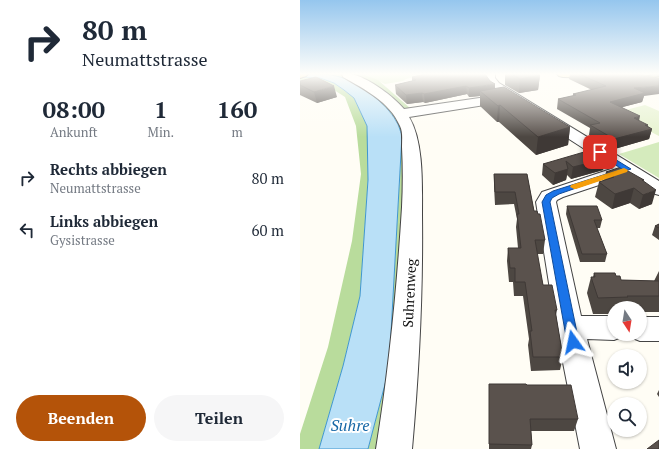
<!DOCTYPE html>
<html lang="de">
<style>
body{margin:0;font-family:"PT Serif",serif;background:#f6f6f7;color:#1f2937;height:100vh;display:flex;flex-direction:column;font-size:15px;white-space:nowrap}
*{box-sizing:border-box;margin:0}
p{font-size:13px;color:#747a83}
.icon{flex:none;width:22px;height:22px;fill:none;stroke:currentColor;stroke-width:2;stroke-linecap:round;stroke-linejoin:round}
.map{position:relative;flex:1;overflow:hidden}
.drawer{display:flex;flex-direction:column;background:#fff;width:300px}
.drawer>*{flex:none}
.hud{background:#fff;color:#1f2937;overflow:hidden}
.needle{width:26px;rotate:168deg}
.fabs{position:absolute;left:307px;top:301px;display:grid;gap:8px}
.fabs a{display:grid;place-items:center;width:40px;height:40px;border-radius:50%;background:#fff;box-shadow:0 1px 3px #0004;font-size:20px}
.pin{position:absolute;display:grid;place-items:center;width:34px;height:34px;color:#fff;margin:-17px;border-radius:8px;box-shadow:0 2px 6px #0006}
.me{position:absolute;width:44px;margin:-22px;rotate:348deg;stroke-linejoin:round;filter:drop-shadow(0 0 3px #0008)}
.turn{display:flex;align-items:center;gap:14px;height:84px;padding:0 16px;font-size:18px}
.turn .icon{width:52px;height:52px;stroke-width:2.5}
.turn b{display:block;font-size:28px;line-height:34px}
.eta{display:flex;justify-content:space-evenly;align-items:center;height:68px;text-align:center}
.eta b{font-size:24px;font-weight:700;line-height:28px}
.cta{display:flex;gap:8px;margin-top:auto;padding:8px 16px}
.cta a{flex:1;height:46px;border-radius:24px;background:#b45309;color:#fff;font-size:16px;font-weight:700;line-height:46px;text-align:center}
.cta a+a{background:#f6f6f7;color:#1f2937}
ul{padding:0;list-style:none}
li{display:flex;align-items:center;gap:12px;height:52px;padding:0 16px}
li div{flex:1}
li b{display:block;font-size:15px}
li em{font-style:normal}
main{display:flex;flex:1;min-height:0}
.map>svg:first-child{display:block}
</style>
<main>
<section class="drawer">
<div class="hud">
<div class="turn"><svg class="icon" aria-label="right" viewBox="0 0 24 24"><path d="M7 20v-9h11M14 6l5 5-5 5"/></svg><div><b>80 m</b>Neumattstrasse</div></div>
</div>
<div class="eta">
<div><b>08:00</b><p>Ankunft</p></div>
<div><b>1</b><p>Min.</p></div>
<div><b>160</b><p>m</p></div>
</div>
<ul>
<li><svg class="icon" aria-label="right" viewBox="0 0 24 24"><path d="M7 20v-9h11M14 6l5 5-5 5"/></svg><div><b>Rechts abbiegen</b><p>Neumattstrasse</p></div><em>80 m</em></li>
<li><svg class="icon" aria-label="left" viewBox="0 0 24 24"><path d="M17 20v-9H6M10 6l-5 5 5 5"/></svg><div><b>Links abbiegen</b><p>Gysistrasse</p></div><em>60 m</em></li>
</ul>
<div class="cta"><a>Beenden</a><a>Teilen</a></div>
</section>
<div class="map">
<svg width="359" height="449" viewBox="0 0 359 449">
<rect width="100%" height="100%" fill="#fffdf5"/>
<path fill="#d5ebbd" d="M64,74h60l-18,5 -3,2 -18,3z
M359,142v36l-40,-24z"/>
<path fill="#b9dc9c" d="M23,74h40l15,6 33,29 -8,9 4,42 -22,289h-17l21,-80 13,-234 -6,-15 -11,-13 -27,-22 -17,-8z
M0,77l20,1 14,5 10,7 10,8 13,28 1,54 -8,116 -17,70 -24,83h-19v-15l28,-87 24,-106 9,-67 -5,-48 -11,-29 -17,-11 -28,-6z"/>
<path fill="#e6f2cf" d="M345,105l14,6v25l-45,-23z"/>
<path fill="#b9e0f7" stroke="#3f96cf" d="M0,74c13,0 27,-1 40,3 18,5 47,27 56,44 3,4 4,10 6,14l-13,234 -21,80h-49l24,-83 17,-70 8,-116 -1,-54 -13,-28 -10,-8 -10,-7 -14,-5 -20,-1z"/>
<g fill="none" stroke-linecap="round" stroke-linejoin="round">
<g stroke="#444" stroke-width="2">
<path id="minor" d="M42,74c4,0 9,-1 13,1 16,5 38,21 49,34l96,-14 -9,-6 -8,-11 1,-4h11v4l4,5 160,98v14l-7,-2 -26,-17 -63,21 -6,3 -1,2 25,114h33v18h11l-1,2 -10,4 -27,-1 29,110h-36l-24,-122 -20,-125 6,-10 72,-24 -104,-67 -101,16c15,25 13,69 13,98 1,78 -3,156 -10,234h-36c13,-80 21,-161 26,-242 1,-20 1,-40 0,-60 0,-8 1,-15 -2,-21 -10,-24 -36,-37 -57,-49z
M340,317h19v24h-19l-10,-4 -1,-3h11z"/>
</g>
<g stroke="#222" stroke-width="2">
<path id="major" d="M0,74h8l-2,2 -6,2z
M257,74h72l30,3v8l-53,-7 -43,-1 -4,-1z"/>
</g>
<use href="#minor" fill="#fff" fill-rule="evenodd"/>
<use href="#major" fill="#f9d66b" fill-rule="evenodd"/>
</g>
<path fill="#4d4742" d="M205,74h33l2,1 -2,15 -19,3 -14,-8z
M270,74h61l13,22 -2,6 -20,5 17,14 13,8 -3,10 -38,11 -22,-15 1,-7 -33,-19 1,-10 15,-3v-2l19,-4 -23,-11z
M345,74h14v2z
M112,77l83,12 75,38 -2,18 -32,10 -37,-33h-2l-17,-16v-10l-11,1 -2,-3 -42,9 -2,-1 -16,2 -11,-10 -1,-9 17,-4z
M0,81l37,16 -20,6 -17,-8z
M305,159l-2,11 -32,9 -4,-4 -1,5 -13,5 -11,-10 1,-11z
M306,172l38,8 -1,2 9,22 -13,5 -9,-6 -18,6 -17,-12 4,-15 5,-2z
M194,174h33l7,37 11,29 -2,14h-6l6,31 14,25 -1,5 7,42 -3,13 -29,1 -3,-26 1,-6 -6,-43h-9l-1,-14h-4l-2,-21 1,-13h10l-2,-21 1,-8 -3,-15 -19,1 -1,-19z
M267,206l35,14 -2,8h-3l10,26 -2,8h-25l-14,-48z
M359,224v16l-7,-5 3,-9z
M359,271v41h-19v-4h-26v6h-21l-6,-21 4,-16h2l1,-4 22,3 5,4 33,1z
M189,384l38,1 51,34 -4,12h-43l1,14 -1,4h-42z
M359,390v7l-2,-3z"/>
<path fill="#3f3936" d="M240,75l-2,15 -19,3 1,-14z
M195,84v9l-15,-2v5l-11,1v-9z
M34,86l3,11 -20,6 -3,-11z
M166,86l1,8 -42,9 -1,-9z
M359,86v8l-15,2 -2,6 -34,9 2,-9 24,-14z
M122,93l1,9 -16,2 -1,-9z
M200,105l-1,17h-2l1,-16z
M340,116l-2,10 -4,-8z
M345,125h3l-2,6 6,-2 -3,10 -38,11 3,-11z
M270,127l-2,18 -32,10 2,-18z
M305,159l-2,11 -32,9 2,-12z
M268,169l-2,11 -13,5 2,-12z
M334,188l-4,15 -18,6 3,-15z
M356,190l-4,14 -13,5 4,-14z"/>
<path fill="#5a524d" stroke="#3f3936" d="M126,74h59l5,7 5,3 -26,4 -3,-2 -42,8 -2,-1 -16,2 -11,-10 21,-5 -4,-3z
M212,74h26l2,1 -20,4z
M279,74h52l28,4v8l-25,2 11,5 -35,9 30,14 -6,2 14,7h-3l7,4 -38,10 -24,-14 10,-2 -42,-24 18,-4 -3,-1 33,-8z
M16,77l18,9 -20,6 -14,-7v-4z
M204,87l66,40 -32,10 -38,-32 -2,1 -18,-15z
M291,150l14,9 -32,8 -7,-6 2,8 -13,4 -12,-9z
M321,167l23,13h-2l14,10 -13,5 -9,-7 -19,6 -16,-12 15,-5 -8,-5z
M194,174h33l7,37h3l1,3h2l5,26h-10l8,45h9l5,25h-2l8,47h-30l-3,-26h2l-7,-49h-10v-14h-5l-2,-20h13l-4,-34h2l-4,-22h-20z
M267,206h30l5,14h-8l13,34h-25z
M359,224v4l-4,-2z
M294,273h21l1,3h4l1,4 38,1v15h-32l1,1 -30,1 -7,-21h4z
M189,384h37l1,1h44l7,34h-48l2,26 -43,-1z
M359,440v9h-12z"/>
<linearGradient id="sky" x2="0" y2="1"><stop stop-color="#95c6ee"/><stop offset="0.54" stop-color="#fffefa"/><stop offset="1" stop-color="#fffefa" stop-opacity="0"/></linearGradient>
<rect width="359" height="137" fill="url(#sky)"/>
<path fill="#1a73e8" stroke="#114b97" d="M300,150l31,19 -72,25 -7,4 -2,4 29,140 -1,3 -5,2 -4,-2 -2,-3 -25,-140 4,-7 7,-4 69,-22 -24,-15 -1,-2z"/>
<path fill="#f59e0b" d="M324,168l4,2 -1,2 -51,17h-2l-4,-2 1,-2z"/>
<g text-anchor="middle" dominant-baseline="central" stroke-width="4" stroke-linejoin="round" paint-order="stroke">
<g font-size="14" fill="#111" stroke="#fff">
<text transform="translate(109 293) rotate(-87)">Suhrenweg</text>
</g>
<g font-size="16" font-style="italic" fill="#1768a6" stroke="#fff">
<text x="50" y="425">Suhre</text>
</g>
</g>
</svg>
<div class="fabs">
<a><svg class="needle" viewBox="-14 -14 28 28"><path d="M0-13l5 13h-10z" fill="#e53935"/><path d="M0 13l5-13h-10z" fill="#747a83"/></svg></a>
<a><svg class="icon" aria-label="sound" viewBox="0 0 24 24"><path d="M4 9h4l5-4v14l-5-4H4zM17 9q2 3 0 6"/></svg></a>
<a><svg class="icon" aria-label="search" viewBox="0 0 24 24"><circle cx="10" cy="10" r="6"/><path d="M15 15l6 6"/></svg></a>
</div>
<div class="pin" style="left:300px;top:152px;background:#d93025"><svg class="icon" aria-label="arrive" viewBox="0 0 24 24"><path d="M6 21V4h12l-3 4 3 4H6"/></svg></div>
<svg class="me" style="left:273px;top:342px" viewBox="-20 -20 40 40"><path d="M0-17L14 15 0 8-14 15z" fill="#1a73e8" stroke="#fff" stroke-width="4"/></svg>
</div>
</main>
